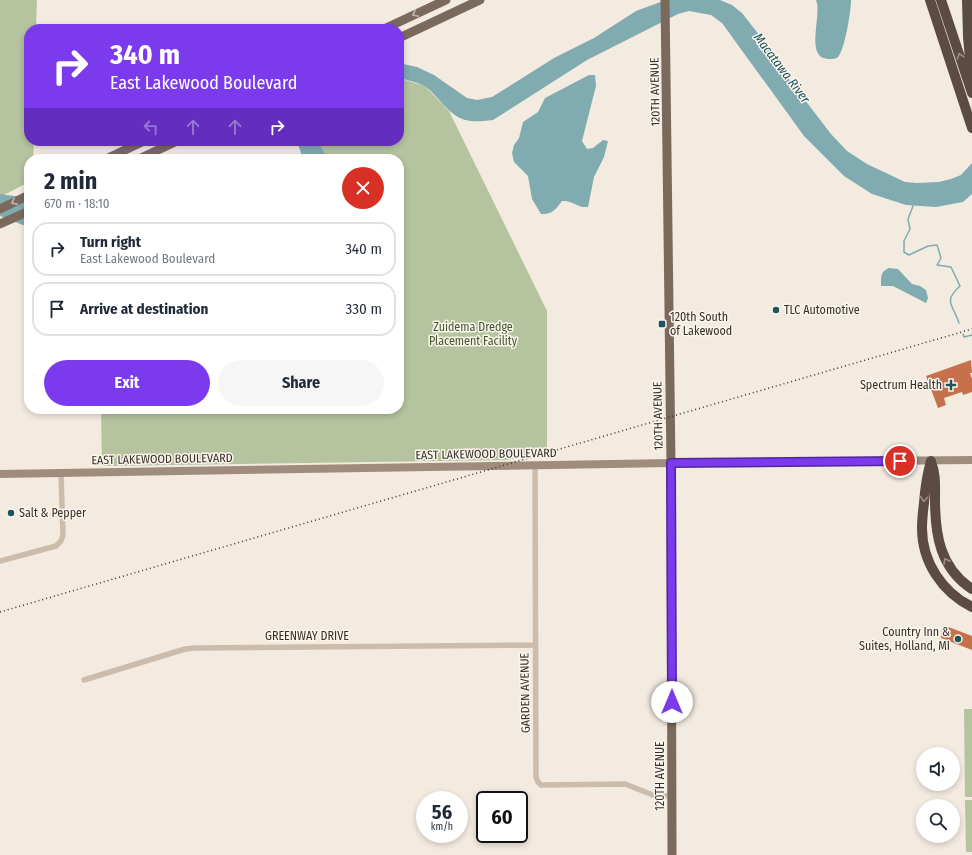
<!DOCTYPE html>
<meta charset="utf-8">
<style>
body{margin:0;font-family:"Fira Sans Condensed",sans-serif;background:#f6f6f7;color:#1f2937;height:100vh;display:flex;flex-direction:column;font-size:15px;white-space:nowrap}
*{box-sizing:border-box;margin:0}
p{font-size:13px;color:#747a83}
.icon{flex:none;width:22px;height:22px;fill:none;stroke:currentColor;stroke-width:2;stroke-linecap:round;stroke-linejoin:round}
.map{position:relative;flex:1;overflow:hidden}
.side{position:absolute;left:24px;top:154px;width:380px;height:260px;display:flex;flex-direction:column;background:#fff;border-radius:16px;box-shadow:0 2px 6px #0003}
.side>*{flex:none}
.guide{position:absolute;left:24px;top:24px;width:380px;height:122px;border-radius:16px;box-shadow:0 2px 6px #0003;background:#7c3aed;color:#fff;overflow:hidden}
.controls{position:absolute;left:916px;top:747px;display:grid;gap:8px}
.controls a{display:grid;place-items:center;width:44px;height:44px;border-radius:50%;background:#fff;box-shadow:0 2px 6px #0003;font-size:20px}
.speed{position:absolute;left:416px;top:791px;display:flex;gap:8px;font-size:20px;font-weight:700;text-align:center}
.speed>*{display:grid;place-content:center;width:52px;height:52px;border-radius:50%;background:#fff;box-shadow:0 2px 6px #0003;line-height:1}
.speed small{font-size:10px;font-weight:400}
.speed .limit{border:2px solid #111;border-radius:6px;background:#fff;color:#111}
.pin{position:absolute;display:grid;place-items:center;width:34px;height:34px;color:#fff;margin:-17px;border:2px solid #fff;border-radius:50%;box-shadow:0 1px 4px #0007}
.me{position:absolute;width:44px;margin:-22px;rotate:0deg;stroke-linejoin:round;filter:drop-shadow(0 0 3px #0008)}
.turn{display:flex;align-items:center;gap:14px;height:84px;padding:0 20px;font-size:18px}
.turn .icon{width:52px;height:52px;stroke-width:2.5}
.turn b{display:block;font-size:28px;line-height:34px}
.lanes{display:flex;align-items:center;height:38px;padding:0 20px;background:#0003;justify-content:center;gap:20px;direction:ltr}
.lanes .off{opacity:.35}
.round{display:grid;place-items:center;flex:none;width:42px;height:42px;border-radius:21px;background:#f6f6f7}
.headline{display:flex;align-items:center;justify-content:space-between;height:68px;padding:0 20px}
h1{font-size:24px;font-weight:700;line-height:30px}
.action{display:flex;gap:8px;margin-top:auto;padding:8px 20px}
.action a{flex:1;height:46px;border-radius:24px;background:#7c3aed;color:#fff;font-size:16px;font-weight:700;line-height:46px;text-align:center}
.action a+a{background:#f6f6f7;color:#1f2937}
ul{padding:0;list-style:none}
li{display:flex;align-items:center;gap:12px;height:54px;margin:0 8px 6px;padding:0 12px;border:2px solid #e0e1e3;border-radius:16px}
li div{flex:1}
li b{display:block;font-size:15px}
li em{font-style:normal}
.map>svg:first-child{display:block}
</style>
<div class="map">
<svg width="972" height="855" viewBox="0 0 972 855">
<rect width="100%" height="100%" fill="#f3ebe0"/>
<path fill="#b5c39f" d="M0,0h37l-1,29h-7v112h5l-1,18h-4v23l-29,15z
M399,78l26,8 24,25 98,200v137l-39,12 -406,6 -1,-57h298v-250h-71l-10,-18h81z
M964,709h8v88h-7z
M965,800h7v52h-6z"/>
<path fill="#7fabb1" d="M666,0h54l12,5 10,8 22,28 11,20 56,73 16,17 20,13 38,18 12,1 22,-1 12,-3 10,-4 11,-12v31l-9,8 -27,5 -30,-2 -34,-11 -28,-18 -40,-40 -82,-113 -11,-8 -22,-4 -11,3 -91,46 -94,60c-26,3 -34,2 -52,-18 -5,-5 -9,-11 -15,-15 -8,-5 -19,-7 -27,-9v-15l18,4 17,8 33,23 10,2 15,-3 62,-39 40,-20 42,-27z
M816,0h35c0,11 -6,49 -13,57 -3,3 -11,2 -15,1 -16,-7 -1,-44 -7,-58z
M589,75h6l1,11 -14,55 5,8 6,-1 10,-8 5,1 -4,16 -10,20 -6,30c-11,1 -15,-7 -26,-6 -6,8 -10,14 -21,13l-9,-15 -4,-23 -14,-14 -2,-9 2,-8 5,-7 4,-16 15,-10 7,-14z
M297,141h21l10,18h-25z
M0,194l29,4v27h-6l-23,-9z
M889,268l9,1 14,15 8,2 6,4 2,8 -2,5 -33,-17h-12c0,-9 -1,-14 8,-18z"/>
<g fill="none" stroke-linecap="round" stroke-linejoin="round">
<path stroke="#7fabb1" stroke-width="1.5" d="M913,206l-5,13 2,10 -6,12v11l5,3 19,-9 9,-1 4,13 -4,7 14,2 9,19c-18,16 -6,20 -1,37
M963,334l1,3 8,-2"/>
</g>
<path fill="#c6714c" d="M971,360l1,13h-2l2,6v13l-9,3 -1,-3 -18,6 2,7 -8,3 -12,-32z
M946,626l26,10v14l-31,-12 1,-9h3z"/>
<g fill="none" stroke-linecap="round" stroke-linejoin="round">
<path stroke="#ccbcab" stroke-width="5.5" d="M535,466l1,311 2,5 3,3 84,-1 28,11 19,1
M0,561l56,-15 5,-5 2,-6 -2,-62
M84,680l101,-31 10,-1 340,-3"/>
<path stroke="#a08c7d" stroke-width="8" d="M0,474l671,-11 301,-3"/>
<path stroke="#7b695c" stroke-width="9" d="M665,0l6,463 1,392
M384,29l62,-29
M399,38l81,-38
M106,159l38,-18
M139,159l38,-18
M0,209l29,-14
M0,224l29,-13"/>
<path stroke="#5b4b42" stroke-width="10" d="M930,0l42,128
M941,0l31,93
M967,0l1,37 4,43
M931,461c-4,14 -6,28 -7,42 -1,8 -2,17 -2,25 0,34 20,64 50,79
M931,462c5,12 4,24 4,37 0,36 5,69 37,90"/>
<path stroke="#3a302a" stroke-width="1.5" stroke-dasharray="1 3" stroke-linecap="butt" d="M0,612l972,-283"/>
</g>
<defs><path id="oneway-chevron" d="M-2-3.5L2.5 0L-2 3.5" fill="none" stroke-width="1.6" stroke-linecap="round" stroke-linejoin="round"/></defs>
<g stroke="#c1b6ac">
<use href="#oneway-chevron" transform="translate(415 14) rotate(155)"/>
<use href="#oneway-chevron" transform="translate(14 202) rotate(154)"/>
</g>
<g stroke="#9b8f86">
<use href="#oneway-chevron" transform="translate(960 56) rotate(-108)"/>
<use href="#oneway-chevron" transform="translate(924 499) rotate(95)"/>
<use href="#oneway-chevron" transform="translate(946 561) rotate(-119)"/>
</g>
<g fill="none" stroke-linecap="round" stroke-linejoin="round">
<g stroke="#51269a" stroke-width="10">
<path id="route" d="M672,702l-1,-239 229,-2"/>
</g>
<use href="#route" stroke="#7c3aed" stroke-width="7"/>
</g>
<g fill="#20545c" stroke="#faf5ed" stroke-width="1.5">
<circle cx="776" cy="310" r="4"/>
<rect x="658" y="320" width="8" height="8" rx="2"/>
<path d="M949 379h4v4h4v4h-4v4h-4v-4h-4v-4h4z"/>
<circle cx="11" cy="513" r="4"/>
<circle cx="958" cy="639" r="4"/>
</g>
<g text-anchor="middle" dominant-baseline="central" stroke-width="3" stroke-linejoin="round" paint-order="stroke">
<g font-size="12" fill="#3a302a" stroke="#faf5ed">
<text transform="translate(655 92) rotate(-91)">120TH AVENUE</text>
<text transform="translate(658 416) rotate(-91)">120TH AVENUE</text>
<text transform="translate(486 454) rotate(-1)">EAST LAKEWOOD BOULEVARD</text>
<text transform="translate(162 459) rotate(-1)">EAST LAKEWOOD BOULEVARD</text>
<text x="307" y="636">GREENWAY DRIVE</text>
<text transform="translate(525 693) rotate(-91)">GARDEN AVENUE</text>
<text transform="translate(660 776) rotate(-90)">120TH AVENUE</text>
</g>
<g font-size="12" fill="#3a302a" stroke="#faf5ed" text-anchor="start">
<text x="784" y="310">TLC Automotive</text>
<text x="670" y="317">120th South<tspan x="670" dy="14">of Lakewood</tspan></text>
<text x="942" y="385" text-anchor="end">Spectrum Health</text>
<text x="19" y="513">Salt &amp; Pepper</text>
<text x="950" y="632" text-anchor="end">Country Inn &amp;<tspan x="950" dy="14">Suites, Holland, MI</tspan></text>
</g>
<g font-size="12" fill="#46582e" stroke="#faf5ed">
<text x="473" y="327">Zuidema Dredge<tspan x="473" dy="14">Placement Facility</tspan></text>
</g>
<g font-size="13" font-style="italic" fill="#20545c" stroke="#faf5ed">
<text transform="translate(782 68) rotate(53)">Macatawa River</text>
</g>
</g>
</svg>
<div class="controls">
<a><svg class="icon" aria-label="sound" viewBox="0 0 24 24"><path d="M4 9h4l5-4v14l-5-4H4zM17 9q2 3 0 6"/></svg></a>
<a><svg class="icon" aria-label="search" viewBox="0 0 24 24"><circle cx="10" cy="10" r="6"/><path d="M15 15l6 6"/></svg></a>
</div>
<div class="speed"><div>56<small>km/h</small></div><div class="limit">60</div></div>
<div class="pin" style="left:900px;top:461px;background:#d93025"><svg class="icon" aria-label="arrive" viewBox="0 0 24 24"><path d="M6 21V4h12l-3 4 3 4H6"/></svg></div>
<svg class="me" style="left:672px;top:702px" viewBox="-20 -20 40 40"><circle r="19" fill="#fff"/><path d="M0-13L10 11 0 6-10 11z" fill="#7c3aed"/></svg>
<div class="guide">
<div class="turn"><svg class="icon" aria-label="right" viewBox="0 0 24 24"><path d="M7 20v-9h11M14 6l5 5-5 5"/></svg><div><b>340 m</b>East Lakewood Boulevard</div></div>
<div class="lanes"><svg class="icon off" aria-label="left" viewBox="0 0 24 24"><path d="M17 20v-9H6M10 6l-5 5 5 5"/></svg><svg class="icon off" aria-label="ahead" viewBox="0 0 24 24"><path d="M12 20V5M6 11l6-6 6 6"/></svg><svg class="icon off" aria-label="ahead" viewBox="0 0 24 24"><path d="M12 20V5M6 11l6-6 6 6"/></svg><svg class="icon" aria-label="right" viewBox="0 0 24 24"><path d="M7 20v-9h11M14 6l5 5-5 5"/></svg></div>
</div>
<section class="side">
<div class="headline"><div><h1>2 min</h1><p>670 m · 18:10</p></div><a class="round" style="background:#d93025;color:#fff"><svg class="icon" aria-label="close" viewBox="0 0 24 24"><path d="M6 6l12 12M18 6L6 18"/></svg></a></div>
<ul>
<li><svg class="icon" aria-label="right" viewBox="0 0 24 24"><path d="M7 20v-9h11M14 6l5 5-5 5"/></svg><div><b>Turn right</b><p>East Lakewood Boulevard</p></div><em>340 m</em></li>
<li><svg class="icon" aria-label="arrive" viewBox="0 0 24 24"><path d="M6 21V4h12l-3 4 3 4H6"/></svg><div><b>Arrive at destination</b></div><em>330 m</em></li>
</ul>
<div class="action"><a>Exit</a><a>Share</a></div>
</section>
</div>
